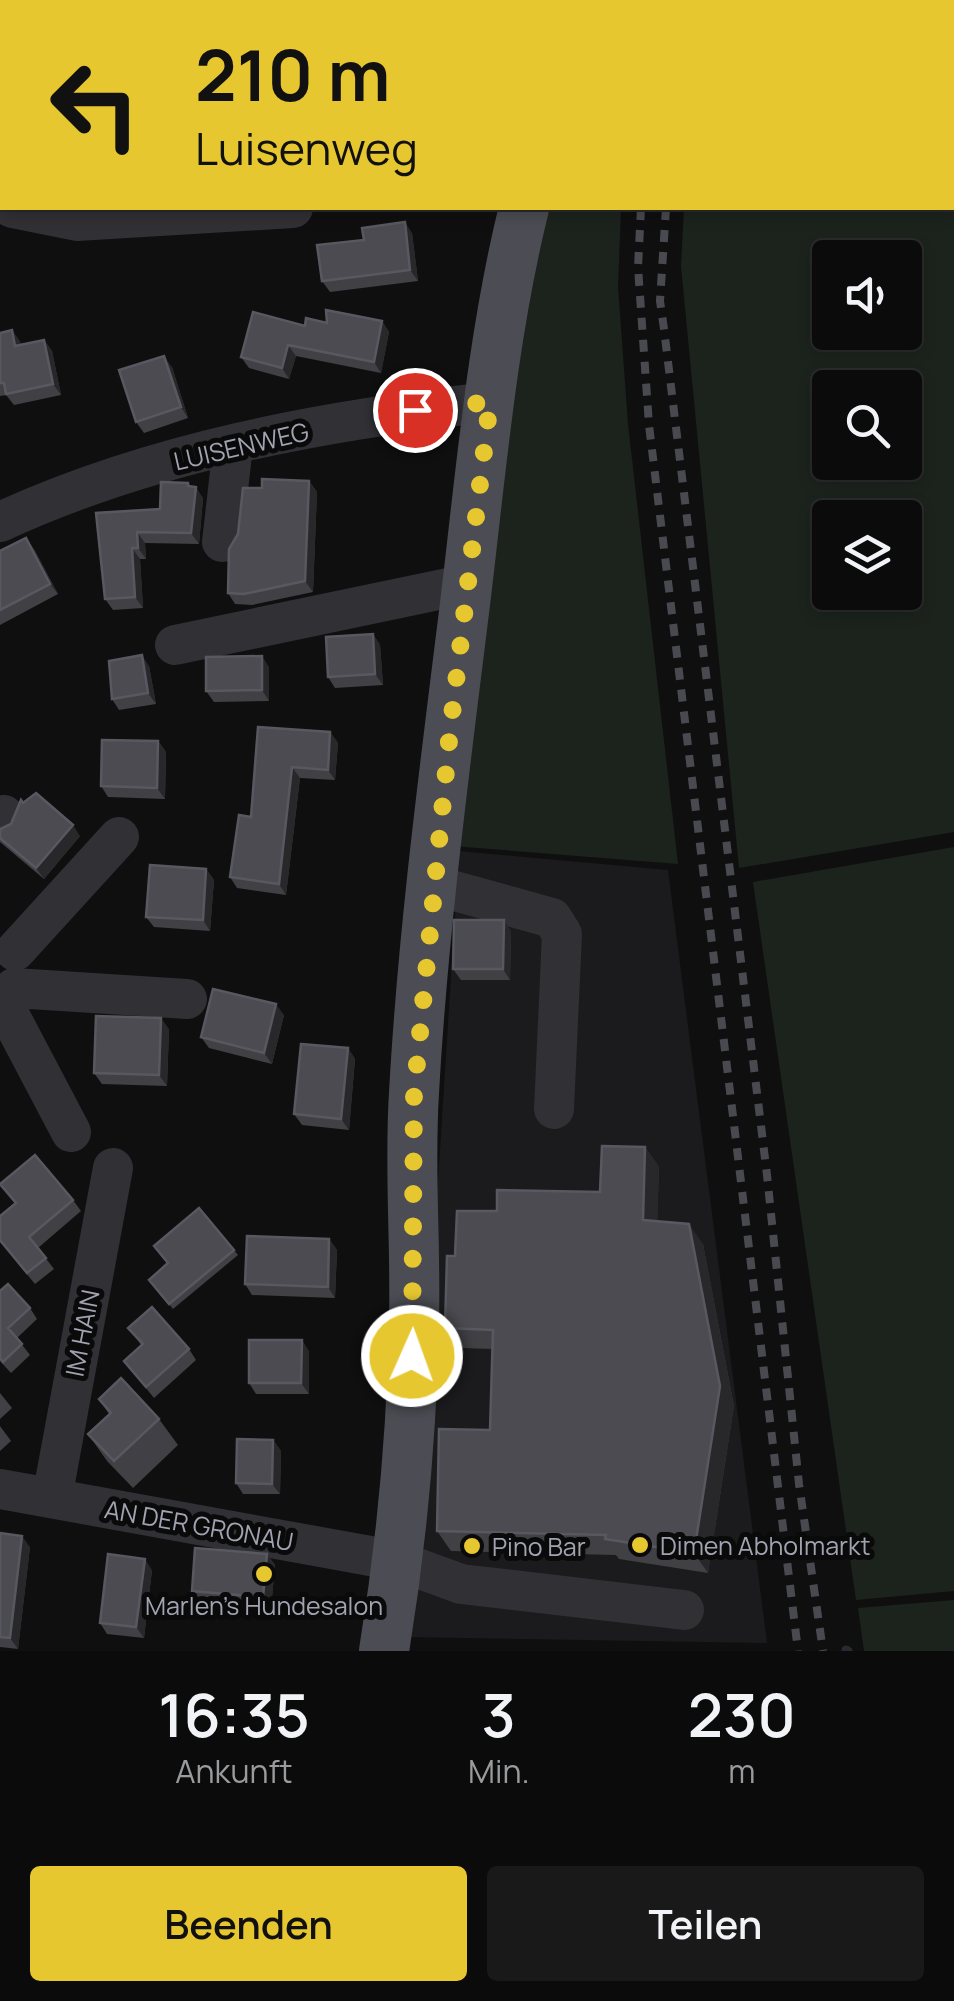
<!DOCTYPE html>
<html lang="de">
<style>
body{margin:0;font-family:Manrope,sans-serif;background:#19191a;color:#f1f3f6;height:100vh;display:flex;flex-direction:column;font-size:38px;white-space:nowrap}
*{box-sizing:border-box;margin:0}
p{font-size:32px;color:#9a9b9d}
.icon{flex:none;width:55px;height:55px;fill:none;stroke:currentColor;stroke-width:2;stroke-linecap:round;stroke-linejoin:round}
.map{position:relative;height:1651px;overflow:hidden}
.side{display:flex;flex-direction:column;background:#0b0b0c;flex:1}
.side>*{flex:none}
.guide{position:absolute;left:0px;top:0px;width:955px;height:210px;box-shadow:0 5px 15px #0003,0 0 0 2px #2b2b2d;background:#e7c730;color:#111;overflow:hidden}
.fabs{position:absolute;left:812px;top:240px;display:grid;gap:20px}
.fabs a{display:grid;place-items:center;width:110px;height:110px;border-radius:10px;background:#0b0b0c;box-shadow:0 5px 15px #0003,0 0 0 2px #2b2b2d;font-size:50px}
.pin{position:absolute;display:grid;place-items:center;width:85px;height:85px;color:#fff;margin:-42px;border:5px solid #fff;border-radius:50%;box-shadow:0 2px 10px #0007}
.me{position:absolute;width:110px;margin:-55px;rotate:2deg;stroke-linejoin:round;filter:drop-shadow(0 0 8px #0008)}
.turn{display:flex;align-items:center;gap:35px;height:210px;padding:0 30px;font-size:45px}
.turn .icon{width:130px;height:130px;stroke-width:2.5}
.turn b{display:block;font-size:70px;line-height:85px}
.eta{display:flex;justify-content:space-evenly;align-items:center;height:170px;text-align:center}
.eta b{font-size:60px;font-weight:600;line-height:70px}
.primary-button{display:flex;gap:20px;margin-top:auto;padding:20px 30px}
.primary-button a{flex:1;height:115px;border-radius:10px;background:#e7c730;color:#111;font-size:40px;font-weight:600;line-height:115px;text-align:center}
.primary-button a+a{background:#19191a;color:#f1f3f6}
.map>svg:first-child{display:block}
</style>
<div class="map">
<svg width="954" height="1651" viewBox="0 0 954 1651">
<rect width="100%" height="100%" fill="#0f0f10"/>
<path fill="#1b1b1d" d="M459,851l209,19 99,773 -358,-6z"/>
<path fill="#1c231d" fill-rule="evenodd" d="M922,0h32v832l-215,36 -58,-602 3,-58h268v-206h-33zM830,258h75v74h-75zM830,388h75v74h-75zM830,518h75v74h-75z
M548,208h73l-3,79 10,137 50,440 -226,-18 51,-422z
M954,847v744l-98,9 -103,-718z
M954,1600v51h-90l-6,-43z"/>
<g fill="none" stroke-linecap="round" stroke-linejoin="round">
<path stroke="#262b33" stroke-width="9" d="M846,1650l2,1"/>
<path stroke="#303035" stroke-width="40" d="M859,2l3,-2
M12,208l65,13 216,-13
M0,522c152,-70 324,-102 490,-120
M222,542l11,-96
M175,645l292,-61
M0,820l4,-5
M433,885l119,33 10,16 -8,175
M15,951l104,-114
M14,988l173,11
M2,1001l69,131
M0,1489l398,72 63,23 223,26
M52,1498l61,-330"/>
<path stroke="#4c4d54" stroke-width="50" d="M603,2l1,-2
M384,1651c18,-110 28,-220 30,-331 2,-76 -5,-151 0,-227 9,-163 31,-327 51,-489 16,-132 27,-267 59,-396"/>
<path stroke="#494a50" stroke-width="8" stroke-dasharray="12 10" stroke-linecap="butt" d="M678,2l1,-2
M714,2l1,-2
M641,208l-3,59 11,158 149,1226
M666,208l-6,93 4,28 103,846 32,309 24,167"/>
</g>
<path fill="#404045" d="M0,50l2,3v71l-2,3z
M412,233l6,48 -88,11 -8,-11z
M382,321l7,11 -8,41 -85,-17 -7,23 -40,-11 -8,-11 64,-31 22,-3z
M12,330l8,15 24,-5 8,11 9,44 -47,10 -8,-10 -6,1v-63z
M172,367l16,51 -44,15 -8,-11z
M309,481l8,11 -4,100 -61,13 -17,-1 -7,-11 10,-59z
M188,483l15,15 -4,46 -54,-1 1,16h-6l3,49 -30,2 -8,-11 -9,-86 64,-4z
M34,549l24,45 -58,31v-74z
M373,634l7,11 3,40 -48,3 -7,-11z
M149,666l7,38 -37,6 -7,-11z
M269,667v34l-55,1 -8,-11z
M258,727l72,5 8,11 -3,37 -35,-2 -14,117 -49,-7 -7,-11 21,-60z
M158,741l8,11 -1,47 -57,-2 -7,-11z
M0,829l80,7 -36,43 -44,-37z
M206,869l8,11 -4,51 -56,-4 -8,-10z
M511,931l-1,49h-49l-8,-11z
M284,1015l-12,49 -63,-16 -8,-11z
M169,1029l-2,57 -65,-2 -8,-11z
M348,1048l7,11 -6,71 -47,-5 -8,-11z
M645,1147l14,20 -2,54 46,23 31,162 -26,167 -89,-14 -3,-4 -165,-4 -14,-20 53,-101 3,-81 -33,-1 -15,-20 10,-72 42,-45 103,-19z
M0,1184l73,16 8,11 -43,37 16,21 -19,15 -35,-42v-26l15,-13z
M329,1239l8,11 -2,48 -83,-3 -7,-11z
M234,1250l4,5 -65,54 -20,-24z
M0,1291l30,17 7,11 -20,19 13,17 -19,18 -11,-12z
M128,1328l61,21 7,11 -42,38 -30,-37 18,-15z
M309,1351v43h-53l-7,-11z
M0,1393l12,15 -12,11z
M99,1399l60,20 19,26 -45,43 -26,-27 -19,-27 21,-20z
M0,1426l11,15 -11,10z
M273,1440l8,11 -1,43h-37l-7,-11z
M0,1533l30,14 -12,102 -18,-2z
M267,1554l8,11 -4,43 -72,-6 -7,-11z
M152,1570l-8,68 -37,-4 -7,-11z"/>
<path fill="#28282b" d="M405,222l7,11 6,48 -8,-11z
M382,321l7,11 -8,41 -7,-11z
M12,330l8,11 3,16 -8,-11z
M44,340l8,11 9,44 -8,-11z
M288,345l8,11 -7,23 -7,-11z
M164,356l8,11 16,51 -7,-11z
M309,481l8,11 -4,100 -8,-11z
M188,483l7,10 1,-6 7,11 -4,46 -8,-11z
M137,532l8,11 1,16 -8,-11z
M26,538l8,11 24,45 -8,-10z
M132,548l8,11 3,49 -8,-11z
M373,634l7,11 3,40 -8,-11z
M142,655l7,11 7,38 -8,-11z
M262,656l7,11v34l-7,-11z
M330,732l8,11 -3,37 -7,-10z
M158,741l8,11 -1,47 -8,-11z
M292,767l8,11 -14,117 -7,-11z
M73,825l7,11 -36,43 -8,-11z
M206,869l8,11 -4,51 -7,-11z
M504,920l7,11 -1,49 -7,-11z
M276,1004l8,11 -12,49 -8,-11z
M161,1018l8,11 -2,57 -8,-11z
M348,1048l7,11 -6,71 -8,-11z
M645,1147l14,20 -2,73 -14,-20z
M689,1224l14,20 31,162 -26,167 -14,-20z
M329,1239l8,11 -2,48 -7,-11z
M302,1340l7,11v43l-8,-11z
M273,1440l8,11 -1,43 -8,-10z
M22,1536l8,11 -12,102 -8,-11z
M267,1554l8,11 -4,43 -8,-11z
M145,1559l7,11 -8,68 -8,-11z"/>
<path fill="#4b4b51" stroke="#585960" stroke-width="2.5" d="M176,0h15l3,2h-21z
M401,0h69l-1,2h-69z
M0,50l2,3v33l-2,-3z
M405,222l5,48 -88,11 -5,-36 47,-5 -2,-12z
M326,310l56,11 -8,41 -86,-17 -6,23 -41,-11 12,-45 52,14 1,-8 21,5z
M12,330l3,16 29,-6 9,44 -47,10 -2,-11h-4v-50z
M164,356l17,51 -45,15 -17,-52z
M262,479l47,2 -4,100 -61,13 -16,-1 1,-44 9,-15 5,-46h19z
M161,482l27,1v3l8,1 -5,46 -54,-1 1,16h-6l3,49 -30,2 -9,-86 64,-4z
M26,538l24,46 -50,26v-59z
M373,634l2,40 -47,3 -2,-40z
M142,655l6,38 -36,6 -3,-38z
M262,656v34l-56,1v-34z
M258,727l72,5 -2,38 -36,-3 -13,117 -49,-7 9,-62 12,2z
M102,740l56,1 -1,47 -56,-2z
M36,793l37,32 -37,43 -36,-30v-9l11,-5 10,-24 2,3z
M150,865l56,4 -3,51 -57,-3z
M454,920h50l-1,49h-50z
M213,989l63,15 -12,49 -63,-16z
M96,1016l65,2 -2,57 -65,-2z
M301,1044l47,4 -7,71 -47,-5z
M602,1146l43,1 -2,73 46,4 31,162 -26,167 -89,-14 1,-4 -169,-4 2,-102 51,1 3,-100 -48,-2 2,-72h8l2,-45h40v-21l103,2z
M35,1155l38,45 -44,37 17,21 -19,15 -27,-33v-24l16,-13 -16,-19z
M199,1208l35,42 -65,54 -20,-24 19,-17 -14,-17z
M247,1236l82,3 -1,48 -83,-3z
M8,1284l22,24 -22,20 14,16 -19,18 -3,-4v-67z
M152,1307l37,42 -43,38 -22,-26 19,-17 -15,-16z
M249,1340h53l-1,43h-52z
M121,1378l38,41 -45,42 -26,-27 23,-21 -12,-14z
M237,1439l36,1 -1,44 -36,-1z
M0,1533l22,3 -12,102 -10,-1z
M195,1548l72,6 -4,43 -71,-6z
M108,1554l37,5 -9,68 -36,-4z"/>
<g fill="none" stroke-linecap="round" stroke-linejoin="round">
<path stroke="#e7c730" stroke-width="18" stroke-dasharray="0 32.4" d="M412,1356l2,-262 36,-363 40,-329 -75,8"/>
</g>
<g fill="#e7c730" stroke="#0a0a0b" stroke-width="4">
<circle cx="640" cy="1545" r="10"/>
<circle cx="472" cy="1546" r="10"/>
<circle cx="264" cy="1574" r="10"/>
</g>
<g text-anchor="middle" dominant-baseline="central" stroke-width="10" stroke-linejoin="round" paint-order="stroke">
<g font-size="25" fill="#a1a3b1" stroke="#0a0a0b">
<text transform="translate(241 446) rotate(-13)">LUISENWEG</text>
<text transform="translate(82 1333) rotate(-79)">IM HAIN</text>
<text transform="translate(199 1525) rotate(10)">AN DER GRONAU</text>
</g>
<g font-size="25" fill="#a1a3b1" stroke="#0a0a0b" text-anchor="start">
<text x="660" y="1545">Dimen Abholmarkt</text>
<text x="492" y="1546">Pino Bar</text>
<text x="264" y="1605" text-anchor="middle">Marlen's Hundesalon</text>
</g>
</g>
</svg>
<div class="fabs">
<a><svg class="icon" aria-label="sound" viewBox="0 0 24 24"><path d="M4 9h4l5-4v14l-5-4H4zM17 9q2 3 0 6"/></svg></a>
<a><svg class="icon" aria-label="search" viewBox="0 0 24 24"><circle cx="10" cy="10" r="6"/><path d="M15 15l6 6"/></svg></a>
<a><svg class="icon" aria-label="layers" viewBox="0 0 24 24"><path d="M12 4l9 5-9 5-9-5zM3 14l9 5 9-5"/></svg></a>
</div>
<div class="pin" style="left:415px;top:410px;background:#d93025"><svg class="icon" aria-label="arrive" viewBox="0 0 24 24"><path d="M6 21V4h12l-3 4 3 4H6"/></svg></div>
<svg class="me" style="left:412px;top:1356px" viewBox="-20 -20 40 40"><circle r="17" fill="#e7c730" stroke="#fff" stroke-width="3"/><path d="M0-11L8 9 0 5-8 9z" fill="#fff"/></svg>
<div class="guide">
<div class="turn"><svg class="icon" aria-label="left" viewBox="0 0 24 24"><path d="M17 20v-9H6M10 6l-5 5 5 5"/></svg><div><b>210 m</b>Luisenweg</div></div>
</div>
</div>
<section class="side">
<div class="eta">
<div><b>16:35</b><p>Ankunft</p></div>
<div><b>3</b><p>Min.</p></div>
<div><b>230</b><p>m</p></div>
</div>
<div class="primary-button"><a>Beenden</a><a>Teilen</a></div>
</section>
